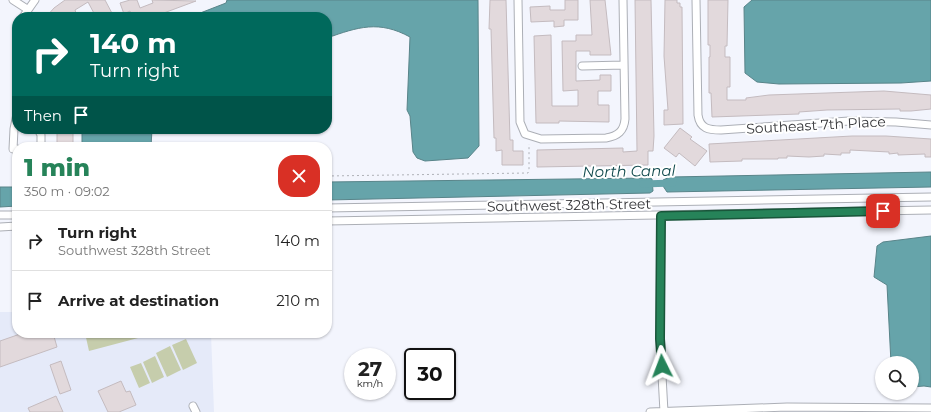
<!DOCTYPE html>
<meta charset="utf-8">
<style>
body{margin:0;font-family:Montserrat,sans-serif;background:#f6f6f6;color:#222;height:100vh;display:flex;flex-direction:column;font-size:15px;white-space:nowrap}
*{box-sizing:border-box;margin:0}
p{font-size:13px;color:#767676}
.icon{flex:none;width:22px;height:22px;fill:none;stroke:currentColor;stroke-width:2;stroke-linecap:round;stroke-linejoin:round}
.map{position:relative;flex:1;overflow:hidden}
.side{position:absolute;left:12px;top:142px;width:320px;height:196px;display:flex;flex-direction:column;background:#fff;border-radius:16px;box-shadow:0 1px 3px #0004}
.side>*{flex:none}
.hud{position:absolute;left:12px;top:12px;width:320px;height:122px;border-radius:16px;box-shadow:0 1px 3px #0004;background:#00695c;color:#fff;overflow:hidden}
.buttons{position:absolute;left:875px;top:356px;display:grid;gap:8px}
.buttons a{display:grid;place-items:center;width:44px;height:44px;border-radius:50%;background:#fff;box-shadow:0 1px 3px #0004;font-size:20px}
.speed{position:absolute;left:344px;top:348px;display:flex;gap:8px;font-size:20px;font-weight:700;text-align:center}
.speed>*{display:grid;place-content:center;width:52px;height:52px;border-radius:50%;background:#fff;box-shadow:0 1px 3px #0004;line-height:1}
.speed small{font-size:10px;font-weight:400}
.speed .limit{border:2px solid #111;border-radius:6px;background:#fff;color:#111}
.pin{position:absolute;display:grid;place-items:center;width:34px;height:34px;color:#fff;margin:-17px;border-radius:8px;box-shadow:0 2px 6px #0006}
.me{position:absolute;width:44px;margin:-22px;rotate:357deg;stroke-linejoin:round;filter:drop-shadow(0 0 3px #0008)}
.turn{display:flex;align-items:center;gap:14px;height:84px;padding:0 12px;font-size:18px}
.turn .icon{width:52px;height:52px;stroke-width:2.5}
.turn b{display:block;font-size:28px;line-height:34px}
.then{display:flex;align-items:center;height:38px;padding:0 12px;background:#0003;gap:8px;font-size:15px}
.round{display:grid;place-items:center;flex:none;width:42px;height:42px;border-radius:16px;background:#f6f6f6}
.headline{display:flex;align-items:center;justify-content:space-between;height:68px;padding:0 12px}
h1{font-size:24px;font-weight:800;line-height:30px;color:#268359}
ul{padding:0;list-style:none}
li{display:flex;align-items:center;gap:12px;height:60px;padding:0 12px;border-top:1px solid #e0e0e0}
li div{flex:1}
li b{display:block;font-size:15px}
li em{font-style:normal}
.map>svg:first-child{display:block}
</style>
<div class="map">
<svg width="931" height="412" viewBox="0 0 931 412">
<rect width="100%" height="100%" fill="#f3f5fd"/>
<path fill="#e5eaf9" d="M0,312h17v21h194l3,79h-214z"/>
<path fill="#c6cdac" d="M85,333h72l-68,18z
M186,339l11,24 -14,7 -11,-25z
M170,346l11,24 -14,7 -11,-24z
M155,356l9,21 -12,6 -9,-21z
M141,363l9,20 -11,5 -9,-21z"/>
<path fill="#66a4aa" stroke="#588489" d="M227,0h251l1,146 -11,12 -43,3 -8,-3 -4,-6 -3,-36 -3,-6 3,-73c-31,-17 -52,-10 -83,1v-21h-137l36,-14z
M752,0h179v81l-30,2 -122,1 -22,-2 -12,-9 -1,-66z
M82,129h70l-1,18h-69z
M931,172v15l-264,5 -4,-6v-6l7,-3z
M650,178l2,1 1,12 -3,2 -323,7v-18z
M0,187h17v19l-17,1z
M931,236v151l-7,-1 -12,1v-24h-21l-4,-78 -13,-8 3,-31 6,-4z"/>
<g fill="none" stroke-linecap="round" stroke-linejoin="round">
<path stroke="#66a4aa" stroke-width="7" d="M643,184l30,-1"/>
</g>
<path fill="#e2d9dc" stroke="#c4bbbf" d="M65,0h40l9,17h-18l-8,-15 -13,8 1,3 -6,4h-24l8,-9z
M130,0h7l3,8 13,-5 -1,-3 44,1 -43,16h-21l-2,-6 -6,3 -4,-11z
M490,0h16l4,140h3v11h10v14h-21v-15l-6,1v-13h-2l-3,-109h-2z
M565,0h13v20h-14v6l-10,1v-6l-23,1 -1,-15 20,-1v4h15z
M590,0h15l6,55h-21v-4h-14v30l24,-1v-5h11v16h-13v14h11v17l-50,-1v2h-23l-2,-87 17,-1 1,71h26v-16l-15,1 -1,-50h14v-6h16z
M635,0h16l3,136 -1,15h-5v14l-111,2v-17l86,-2v4l14,-1z
M665,0h12v3h3v4h2l1,117 -19,1v-15h4l-4,-54z
M708,0h20l-1,46h-2v11h5v30h-3v13h19v-2l23,-3 115,-4 47,4v14l-20,2h-11v-2l-73,1 -28,2v2l-87,3 -1,-24h-2v-36h1v-12h-2z
M680,128l12,9 -2,2 17,12 -12,15 -16,-13 -3,4 -12,-9z
M57,129h16v18h-16z
M852,136h34l45,3v18h-6v-3l-27,1v-2l-9,1v-2l-39,-2v3h-9v2l-17,-1v2l-15,1 -22,-1v2h-9v1h-36v2l-32,1 -1,-18z
M23,333h30l4,14 -57,20v-26z
M61,361l10,29 -11,4 -10,-29z
M121,381l5,11 4,-1 6,14 -17,7h-11l-10,-21z
M56,396l7,16h-33l-2,-4z"/>
<g fill="none" stroke-linecap="round" stroke-linejoin="round">
<g stroke="#acafb6" stroke-width="9">
<path id="minor" d="M13,0l14,9
M518,0l2,122 5,12 16,5 65,-1c12,-2 18,-7 19,-19l-2,-119
M696,0l2,115c2,14 11,15 23,15l128,-9 47,1 35,3
M23,17l12,-17
M17,42v22
M582,66l42,-1
M17,114l-3,15 -1,20h4
M38,129l3,6v12
M327,208l604,-11
M0,215h17
M661,216l-1,123 4,73
M327,221l604,-11
M0,227l17,-1
M193,406l3,6
M650,412l137,-5 144,1"/>
</g>
<path stroke="#afb1b7" stroke-width="1" stroke-dasharray="2 3" stroke-linecap="butt" d="M17,160v7
M327,176l201,-3 1,-4v-25"/>
<use href="#minor" stroke="#fff" stroke-width="7"/>
</g>
<g fill="none" stroke-linecap="round" stroke-linejoin="round">
<g stroke="#19553a" stroke-width="10">
<path id="route" d="M662,366l-2,-27 1,-123 222,-5"/>
</g>
<use href="#route" stroke="#268359" stroke-width="7"/>
</g>
<g text-anchor="middle" dominant-baseline="central" stroke-width="4" stroke-linejoin="round" paint-order="stroke">
<g font-size="14" fill="#37383b" stroke="#fff">
<text transform="translate(816 125) rotate(-3)">Southeast 7th Place</text>
<text transform="translate(569 205) rotate(-1)">Southwest 328th Street</text>
</g>
<g font-size="15" font-style="italic" fill="#114a4e" stroke="#fff">
<text transform="translate(629 171) rotate(-1)">North Canal</text>
</g>
</g>
</svg>
<div class="buttons">
<a><svg class="icon" aria-label="search" viewBox="0 0 24 24"><circle cx="10" cy="10" r="6"/><path d="M15 15l6 6"/></svg></a>
</div>
<div class="speed"><div>27<small>km/h</small></div><div class="limit">30</div></div>
<div class="pin" style="left:883px;top:211px;background:#d93025"><svg class="icon" aria-label="arrive" viewBox="0 0 24 24"><path d="M6 21V4h12l-3 4 3 4H6"/></svg></div>
<svg class="me" style="left:662px;top:366px" viewBox="-20 -20 40 40"><path d="M0-17L14 15 0 8-14 15z" fill="#268359" stroke="#fff" stroke-width="4"/></svg>
<div class="hud">
<div class="turn"><svg class="icon" aria-label="right" viewBox="0 0 24 24"><path d="M7 20v-9h11M14 6l5 5-5 5"/></svg><div><b>140 m</b>Turn right</div></div>
<div class="then">Then<svg class="icon" aria-label="arrive" viewBox="0 0 24 24"><path d="M6 21V4h12l-3 4 3 4H6"/></svg></div>
</div>
<section class="side">
<div class="headline"><div><h1>1 min</h1><p>350 m · 09:02</p></div><a class="round" style="background:#d93025;color:#fff"><svg class="icon" aria-label="close" viewBox="0 0 24 24"><path d="M6 6l12 12M18 6L6 18"/></svg></a></div>
<ul>
<li><svg class="icon" aria-label="right" viewBox="0 0 24 24"><path d="M7 20v-9h11M14 6l5 5-5 5"/></svg><div><b>Turn right</b><p>Southwest 328th Street</p></div><em>140 m</em></li>
<li><svg class="icon" aria-label="arrive" viewBox="0 0 24 24"><path d="M6 21V4h12l-3 4 3 4H6"/></svg><div><b>Arrive at destination</b></div><em>210 m</em></li>
</ul>
</section>
</div>
